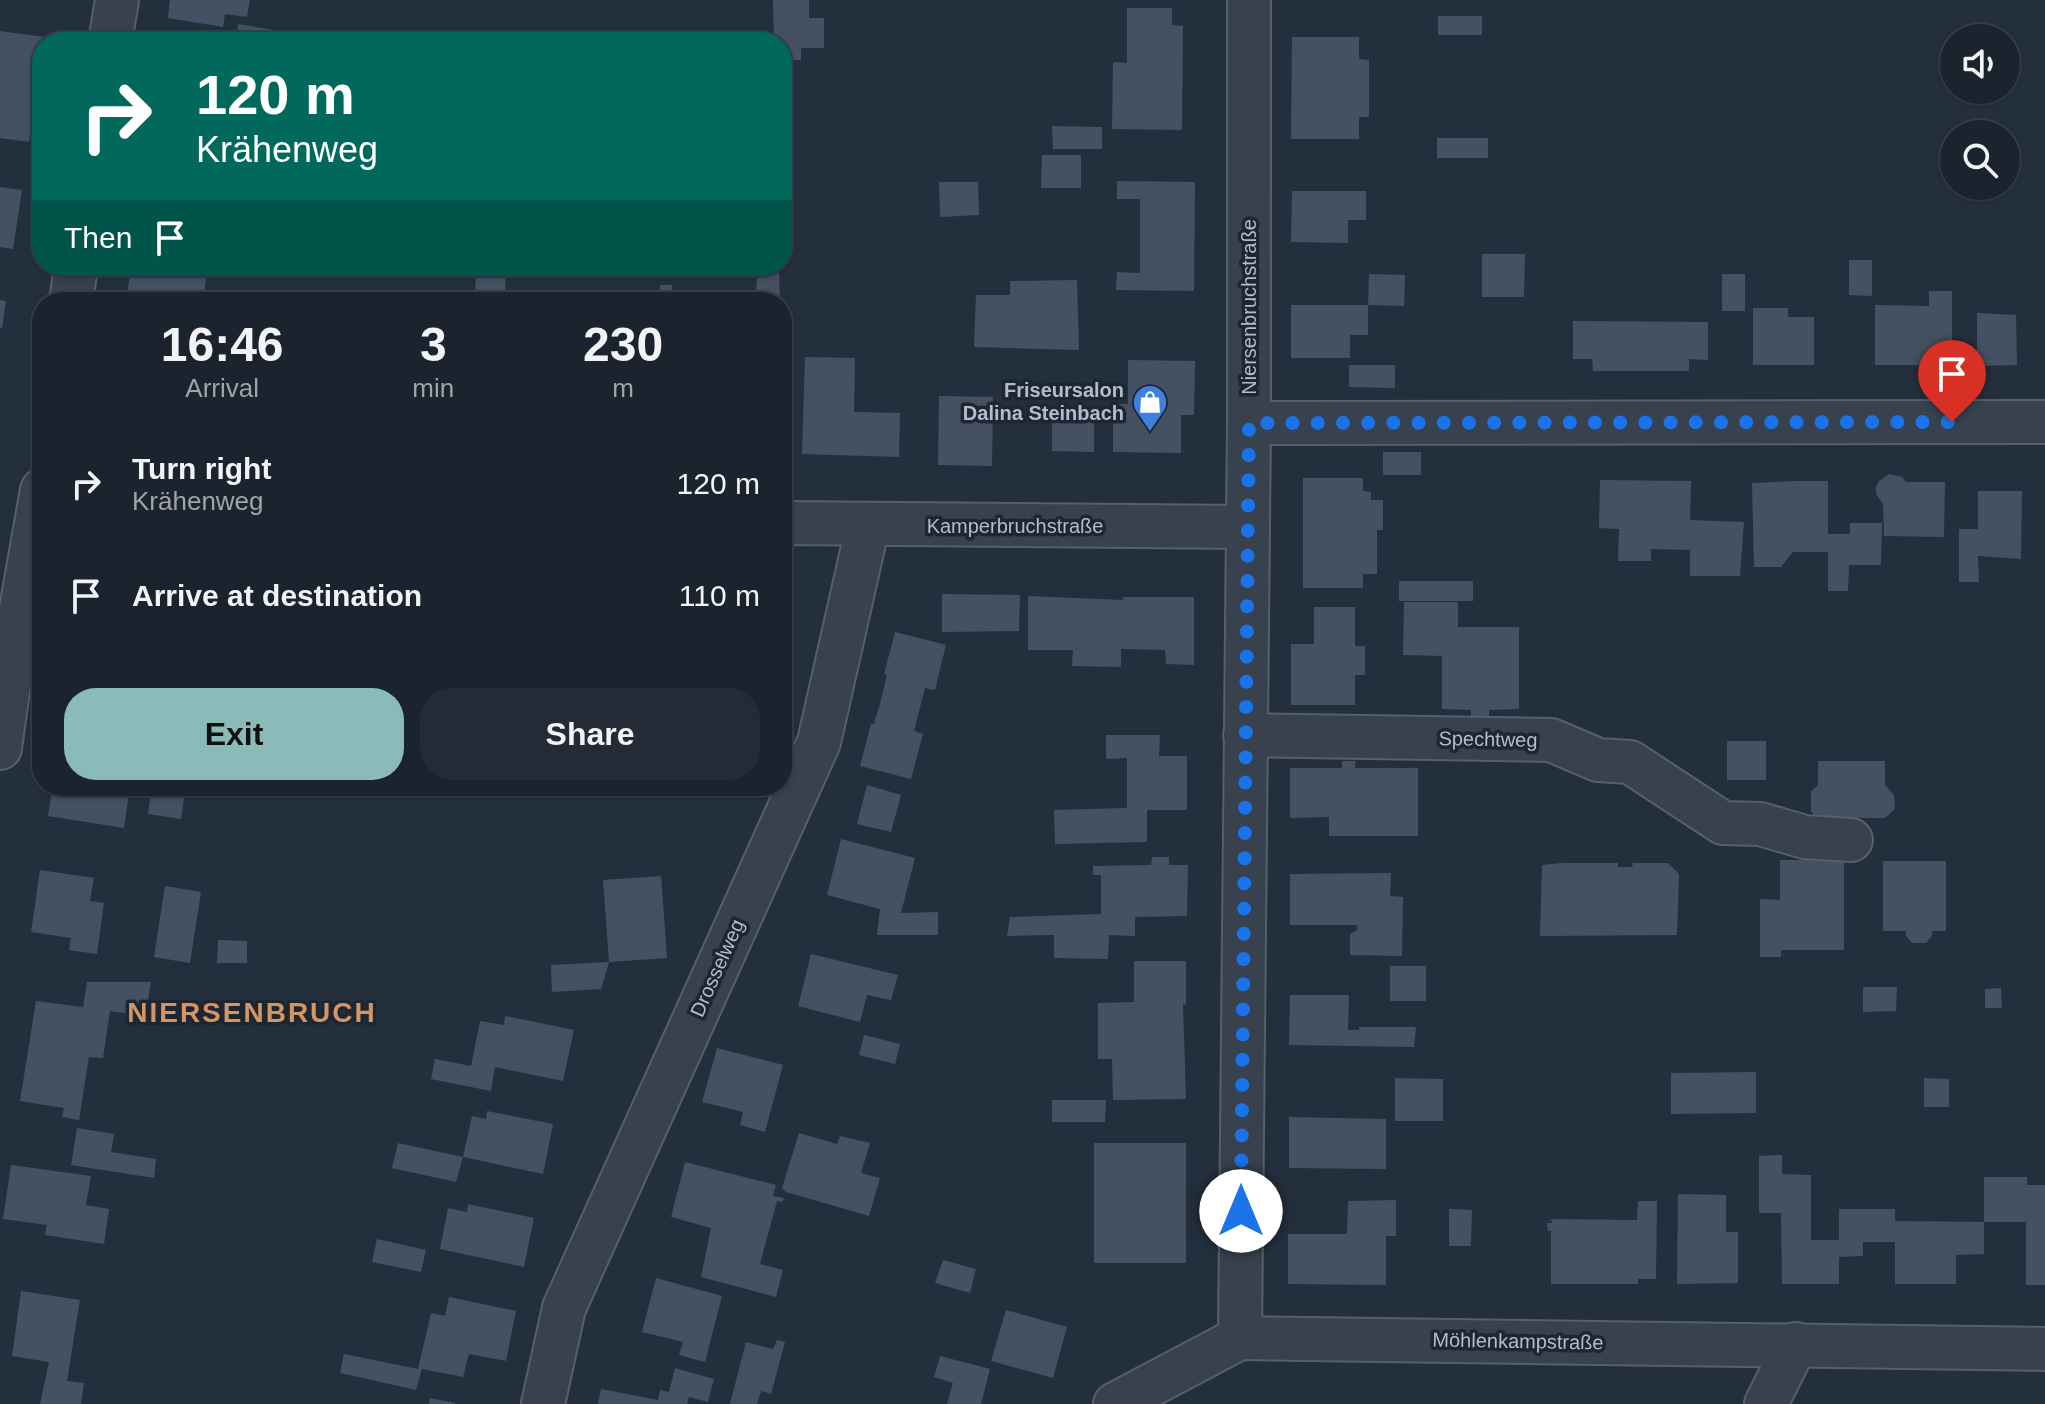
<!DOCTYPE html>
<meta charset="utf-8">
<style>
body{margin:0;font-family:Helvetica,sans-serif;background:#242b36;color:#f1f3f6;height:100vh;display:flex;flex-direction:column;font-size:30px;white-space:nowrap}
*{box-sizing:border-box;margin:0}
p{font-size:26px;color:#a0a4aa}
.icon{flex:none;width:44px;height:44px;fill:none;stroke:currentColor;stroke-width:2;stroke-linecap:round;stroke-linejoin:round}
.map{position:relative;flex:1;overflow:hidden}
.details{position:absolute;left:32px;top:292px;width:760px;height:504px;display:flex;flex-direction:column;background:#1b232e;border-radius:32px;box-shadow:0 2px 6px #0004,0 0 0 2px #39404a}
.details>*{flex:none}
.hud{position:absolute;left:32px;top:32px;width:760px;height:244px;border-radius:32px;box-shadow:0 2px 6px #0004,0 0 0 2px #39404a;background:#00695c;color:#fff;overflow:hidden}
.buttons{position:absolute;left:1940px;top:24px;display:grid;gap:16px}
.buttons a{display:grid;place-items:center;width:80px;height:80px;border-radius:50%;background:#1b232e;box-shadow:0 2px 6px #0004,0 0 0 2px #39404a;font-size:40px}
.pin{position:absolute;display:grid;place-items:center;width:68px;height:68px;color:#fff;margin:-82px -34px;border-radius:50% 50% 50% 0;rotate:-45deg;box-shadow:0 0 8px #0007}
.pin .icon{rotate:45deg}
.me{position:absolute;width:88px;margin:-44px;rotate:0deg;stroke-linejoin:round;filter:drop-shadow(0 0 6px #0008)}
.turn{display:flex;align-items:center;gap:28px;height:168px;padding:0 32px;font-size:36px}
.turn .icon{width:104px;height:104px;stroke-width:2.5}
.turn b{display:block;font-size:56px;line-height:68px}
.then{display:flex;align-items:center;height:76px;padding:0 32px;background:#0003;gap:16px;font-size:30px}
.eta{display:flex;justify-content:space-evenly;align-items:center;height:136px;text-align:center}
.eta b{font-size:48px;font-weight:800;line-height:56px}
.primary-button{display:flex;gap:16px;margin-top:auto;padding:16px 32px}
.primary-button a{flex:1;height:92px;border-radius:32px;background:#8bbbb9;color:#111;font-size:32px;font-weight:800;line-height:92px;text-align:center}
.primary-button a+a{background:#242b36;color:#f1f3f6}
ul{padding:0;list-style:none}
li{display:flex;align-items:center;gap:24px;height:112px;padding:0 32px}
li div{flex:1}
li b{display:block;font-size:30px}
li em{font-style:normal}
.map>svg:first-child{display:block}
</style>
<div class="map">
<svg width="2045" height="1404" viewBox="0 0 2045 1404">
<rect width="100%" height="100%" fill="#242f3e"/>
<path fill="#455162" d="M170,0h80l-3,17 -22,-3 -2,13 -55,-9z
M773,0h36v18h15v30h-23v12h-19v-18h-8z
M1127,8h45v17l11,1 -1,104 -70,-1 1,-67 14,1z
M1438,16h44v19h-44z
M238,24l36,6 -2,12h-36z
M0,31l45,6 -3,5 -13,100 -29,-4z
M1292,37h67v22l10,1v57h-10v22h-68z
M1052,126l50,1v22h-49z
M1437,138h51v20h-51z
M1042,155h39v33h-40z
M1117,181l78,1 -1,109 -78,-1 1,-18 23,1v-74h-23z
M939,182h39l1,33 -39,2z
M0,187l22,3 -9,59 -13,-2z
M1292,191h74v29h-18v23l-57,-1z
M1482,254h43l-1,43h-42z
M1849,260h23v36l-23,-1z
M131,266h77l-5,36h-77z
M476,268h30l-1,34h-30z
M757,270h22l1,32h-24z
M1369,274l36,1 -1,31 -36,-1z
M1722,274h23v37h-23z
M1077,280l2,70 -105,-3 2,-52h34v-14z
M660,285h12v17h-30v-6l17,1z
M1929,291h23v56h-3v18h-74v-60l54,1z
M0,300l6,1 -4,27h-2z
M1291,305h77v30h-18v23h-59z
M1753,308h35v9h26v48h-61z
M1977,313l39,2 1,50 -40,1z
M1573,321l135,1v38l-19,-1v12h-96l-1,-12h-19z
M805,357l50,1 -1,54 46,1 -1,44 -97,-3z
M1128,360l67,1 -1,54h-13v38l-68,-1v-48h15z
M1349,365h46v23l-46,-1z
M939,396l54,1 -1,69 -54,-1z
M1052,413l42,1v38l-42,-1z
M1383,452h38v23h-38z
M1889,474l13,3 4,5h39l-1,55 -60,-1 -1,-32 -7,-10v-7l3,-6z
M1303,478h60v13l8,1v8h12v30h-6v44h-14v14h-60z
M1600,480l91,1 -1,39 54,2 -4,54h-50v-26l-39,-1v12h-33l1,-32 -20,-1z
M1795,481h33v53h22v-11h32l-1,42h-32l-1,26h-20v-39h-35l-12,15h-27l-2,-84z
M1978,491h44l-1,68 -43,-3 1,26h-20v-53h19z
M1399,581h74v20h-74z
M942,594l78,1 -1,36 -77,1z
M1028,596l95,4v-3h71v68l-28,-1 -1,-14 -44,-1v18l-49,-1 1,-16h-45z
M1404,602h54v25h61v82l-30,1v7h-18v-7l-29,-1v-53l-39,-1z
M1314,607h41v39h10v29h-10v30h-64v-61h23z
M895,632l51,13 -11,45 -10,-2 -11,43 9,3 -12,45 -51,-13 11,-42h3l7,-24 6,-25 -3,-1z
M1106,735h54l-1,21h28v54h-40v32l-92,2 -1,-34 73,-2v-50l-21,1z
M1727,741h39v39h-39z
M1342,761h14l-1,7h63v68h-89v-19l-39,1v-50h52z
M1818,761h67v24l9,10 1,14 -10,9h-68l-6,-7v-20l7,-6z
M867,785l34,10 -10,37 -34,-8z
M53,786h77l-6,42 -76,-12z
M152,786h34l-5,33 -33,-5z
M841,839l74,19 -14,55 37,-1v23h-61l3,-26 -53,-14z
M1152,857h17v8h19l-1,51 -52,1v19l-26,-1 -1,24 -54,-1v-23l-47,1 3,-19 91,-3v-39h-8v-9l58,-1z
M1780,860h64v90h-63v7h-21v-58l20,1z
M1883,861h63v70h-14v5l-6,7h-14l-6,-7v-5h-23z
M1563,863h55v4h14l1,-4h35l11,11 -2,61 -137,1 2,-71z
M40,870l54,8 -4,23 14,2 -7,51 -28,-4 2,-12 -40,-6z
M1391,873l-1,23 13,1 -1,59 -52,-1v-21l7,-4v-5h-67v-51z
M661,876l6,82 -58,4 -6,-82z
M165,886l36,6 -11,71 -36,-6z
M218,940l29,1v22h-30z
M811,954l87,21 -7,25 -24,-5 -7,27 -62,-16z
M1134,961h52v44l-3,-1 3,95 -73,1 -1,-41h-14v-56l36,-1z
M609,962l-8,27 -49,3 -1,-27z
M1390,966h36v35h-36z
M87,982h64l-6,34 -35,-5 -7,47 -14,-1 -10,63 -17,-3 2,-9 -44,-7 16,-100 47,6z
M1863,987h34l-1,24 -33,1z
M2001,988l1,20h-17v-19z
M1290,995h59l-1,35h11v-3h57l-2,20 -125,-2z
M505,1016l69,14 -11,51 -68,-14 -4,24 -60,-12 4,-20 36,7 9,-45 24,4z
M864,1035l36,9 -5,20 -36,-9z
M717,1048l66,17 -18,67 -25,-7 3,-13 -41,-10z
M1756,1072v41l-85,1v-41z
M1395,1078l48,1v42h-48z
M1924,1078l25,1v28h-25z
M1052,1100h54l-1,22h-53z
M487,1111l66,13 -10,50 -80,-17 9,-41 14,3z
M1289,1117l97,2v50l-97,-1z
M77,1128l37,6 -3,18 45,7 -2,19 -83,-13z
M799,1133l38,11 3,-8 30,7 -9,30 19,5 -11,38 -83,-24 -4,-4z
M398,1143l65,14 -7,25 -64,-14z
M1094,1143h92v120h-92z
M1782,1155v19l29,1v65h28v-31h56v12l89,1v32l-28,1v29h-61v-42h-32v14l-24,1v27h-57l-1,-71h-22v-57z
M685,1162l91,23 -3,11 11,2 -2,4 -5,-1 -17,63 23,6 -7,27 -75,-20 10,-49 -40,-11z
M11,1165l80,11 -5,29 23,4 -5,35 -59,-9 2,-10 -44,-6z
M1984,1177h43v8h18v100h-19v-63h-42z
M1678,1194l48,1v37h12v51l-61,1z
M1396,1200v36h-10v49l-98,-1v-50h59l1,-33z
M1638,1201h19l-1,78h-18v5h-87v-53h-3l-1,-8h5l-1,-4 86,1z
M468,1204l66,14 -10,49 -84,-18 8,-41 19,4z
M1449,1209l23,1 -1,36h-22z
M377,1239l49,11 -5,22 -49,-10z
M943,1260l33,9 -6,24 -35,-10z
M656,1278l66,18 -17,66 -26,-7 4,-13 -41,-10z
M21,1291l59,9 -13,81 17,2 -3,21h-41l9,-42 -37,-6z
M449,1297l67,14 -10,50 -37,-7 -6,23 -41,-8 -6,21 -76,-17 4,-19 74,15 13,-56 14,3z
M1006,1310l61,17 -14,51 -62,-17z
M777,1340l8,2 -14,52 -10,-3 -4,13h-27l16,-62 27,7z
M940,1356l50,13 -9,35h-34l6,-21 -19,-6z
M675,1368l39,11 -6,23 -19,-5 -2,7h-89l3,-15 57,11 2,-10 9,2z
M430,1398l25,5v1h-26z"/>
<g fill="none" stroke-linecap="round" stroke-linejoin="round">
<g stroke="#565f6c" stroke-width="46">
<path id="street" d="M110,42l7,-42
M71,302l5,-36
M1249,423l796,-1
M782,523l466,4
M1245,735l306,5 47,20 32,2 93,61 37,1 45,13 46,3
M0,748l13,-94 29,-164
M1240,1338l9,-915v-423
M543,1404l21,-96 255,-566 49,-217
M1115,1404l125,-66 805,11
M1766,1404l30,-60"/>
</g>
<use href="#street" stroke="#38414e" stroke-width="42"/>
</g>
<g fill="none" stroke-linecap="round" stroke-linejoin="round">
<path stroke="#1a73e8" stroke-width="14" stroke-dasharray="0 25.2" d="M1241,1211l8,-788 703,-1"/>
</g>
<defs>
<g id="shop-pin" transform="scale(1.8)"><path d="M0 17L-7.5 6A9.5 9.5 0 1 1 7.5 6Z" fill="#3f7fe0" stroke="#1d2633"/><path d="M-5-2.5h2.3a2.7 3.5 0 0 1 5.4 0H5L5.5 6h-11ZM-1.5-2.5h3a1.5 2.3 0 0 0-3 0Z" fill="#fff"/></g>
</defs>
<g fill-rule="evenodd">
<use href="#shop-pin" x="1150" y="402"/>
</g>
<g text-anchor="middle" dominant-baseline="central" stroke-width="7" stroke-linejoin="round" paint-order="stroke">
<g font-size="20" fill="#b4bcc9" stroke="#1d2633">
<text transform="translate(1249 307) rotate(-90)">Niersenbruchstraße</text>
<text x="1015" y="526">Kamperbruchstraße</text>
<text transform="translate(1488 739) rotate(1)">Spechtweg</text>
<text transform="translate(717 968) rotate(-66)">Drosselweg</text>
<text transform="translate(1518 1341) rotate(1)">Möhlenkampstraße</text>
</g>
<g font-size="20" font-weight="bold" fill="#b4bcc9" stroke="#1d2633" text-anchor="end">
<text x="1124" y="390">Friseursalon<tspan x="1124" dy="23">Dalina Steinbach</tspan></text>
</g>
<g font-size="28" font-weight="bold" letter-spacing="2" fill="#d59563" stroke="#1d2633">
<text x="252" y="1012">NIERSENBRUCH</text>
</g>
</g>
</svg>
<div class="buttons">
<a><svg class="icon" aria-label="sound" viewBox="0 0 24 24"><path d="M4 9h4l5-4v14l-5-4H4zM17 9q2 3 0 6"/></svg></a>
<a><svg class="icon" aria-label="search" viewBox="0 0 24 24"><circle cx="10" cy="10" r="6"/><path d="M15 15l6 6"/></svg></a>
</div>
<div class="pin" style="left:1952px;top:422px;background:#d93025"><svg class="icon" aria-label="arrive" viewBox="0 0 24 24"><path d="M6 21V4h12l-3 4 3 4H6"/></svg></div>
<svg class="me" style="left:1241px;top:1211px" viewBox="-20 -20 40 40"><circle r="19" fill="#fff"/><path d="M0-13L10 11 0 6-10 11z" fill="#1a73e8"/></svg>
<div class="hud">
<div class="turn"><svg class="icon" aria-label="right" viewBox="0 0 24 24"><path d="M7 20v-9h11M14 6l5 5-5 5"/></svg><div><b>120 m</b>Krähenweg</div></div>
<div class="then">Then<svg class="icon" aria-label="arrive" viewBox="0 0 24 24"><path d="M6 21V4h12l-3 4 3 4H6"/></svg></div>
</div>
<section class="details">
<div class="eta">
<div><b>16:46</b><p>Arrival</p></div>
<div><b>3</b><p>min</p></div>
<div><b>230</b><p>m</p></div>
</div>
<ul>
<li><svg class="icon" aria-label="right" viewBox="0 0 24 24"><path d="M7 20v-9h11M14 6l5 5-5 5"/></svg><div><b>Turn right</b><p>Krähenweg</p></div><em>120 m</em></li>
<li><svg class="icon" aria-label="arrive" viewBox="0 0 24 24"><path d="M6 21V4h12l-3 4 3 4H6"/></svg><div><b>Arrive at destination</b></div><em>110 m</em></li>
</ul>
<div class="primary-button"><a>Exit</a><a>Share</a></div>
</section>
</div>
